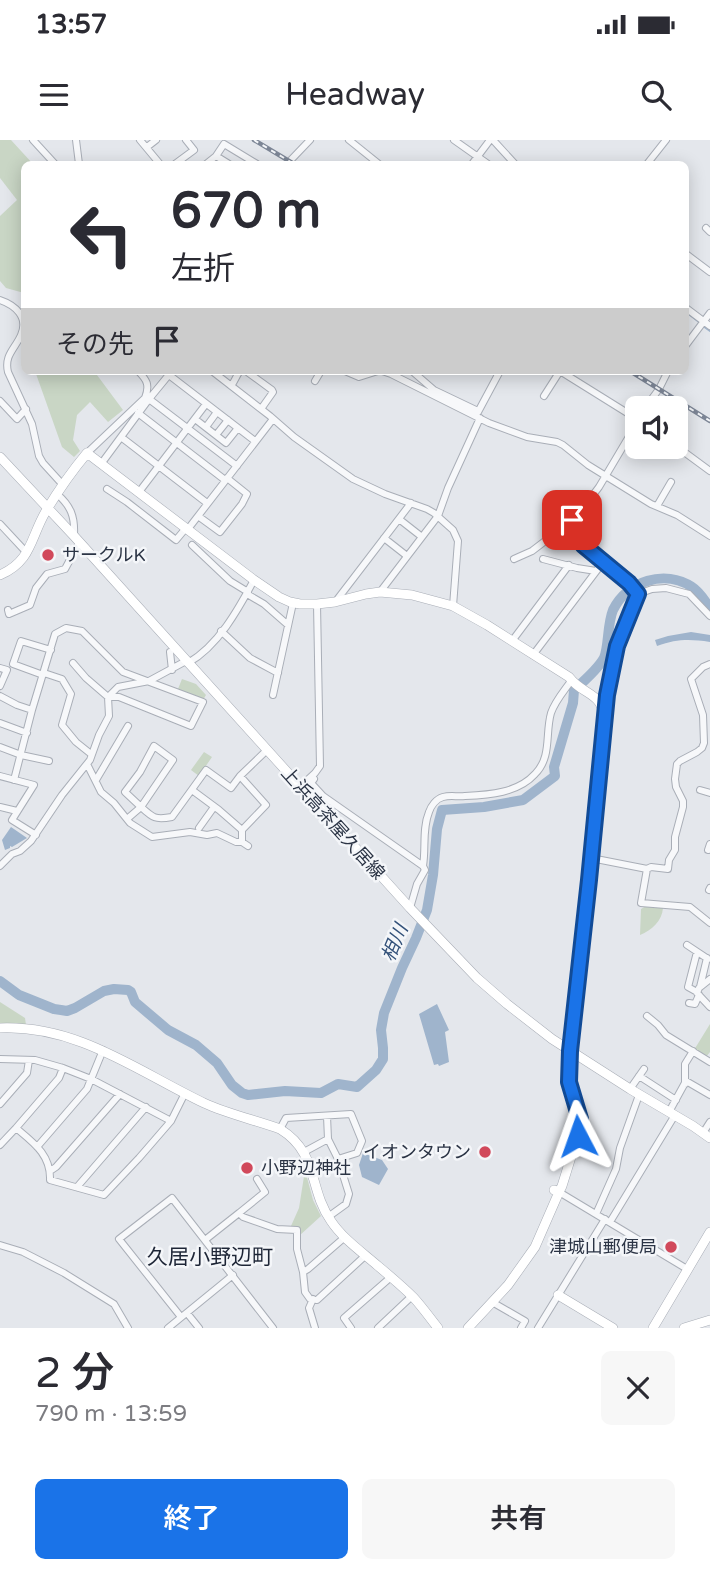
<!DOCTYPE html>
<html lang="ja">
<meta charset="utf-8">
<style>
body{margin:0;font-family:"Varela Round","Noto Sans JP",sans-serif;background:#f7f7f7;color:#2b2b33;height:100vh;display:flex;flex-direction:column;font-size:26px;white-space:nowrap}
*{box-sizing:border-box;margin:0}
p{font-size:23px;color:#7c7c81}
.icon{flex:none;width:38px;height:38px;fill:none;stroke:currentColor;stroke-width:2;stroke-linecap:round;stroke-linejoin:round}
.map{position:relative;height:1188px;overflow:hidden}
.details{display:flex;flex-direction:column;background:#fff;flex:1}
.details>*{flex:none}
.hud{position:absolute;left:21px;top:21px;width:668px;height:214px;border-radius:10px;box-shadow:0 4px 18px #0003;background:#fff;color:#2b2b33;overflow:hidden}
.buttons{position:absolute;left:625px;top:256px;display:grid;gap:14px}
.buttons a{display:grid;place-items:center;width:63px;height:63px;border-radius:10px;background:#fff;box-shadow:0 4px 18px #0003;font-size:35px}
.pin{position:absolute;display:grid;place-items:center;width:60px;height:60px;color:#fff;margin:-30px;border-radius:14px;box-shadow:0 4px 10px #0006}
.me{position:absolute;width:77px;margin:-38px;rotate:356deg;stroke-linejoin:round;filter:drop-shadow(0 0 5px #0008)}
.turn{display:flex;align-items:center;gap:24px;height:147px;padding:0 35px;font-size:32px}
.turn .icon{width:91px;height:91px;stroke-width:2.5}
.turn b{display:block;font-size:49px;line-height:60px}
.then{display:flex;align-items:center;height:66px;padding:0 35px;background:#0003;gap:14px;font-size:26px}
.round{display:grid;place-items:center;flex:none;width:74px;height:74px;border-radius:10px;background:#f7f7f7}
.head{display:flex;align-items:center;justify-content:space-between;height:119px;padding:0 35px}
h1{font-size:42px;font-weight:600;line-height:52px}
.primary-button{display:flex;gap:14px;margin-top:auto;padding:14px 35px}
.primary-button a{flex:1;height:80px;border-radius:10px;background:#1a73e8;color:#fff;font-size:28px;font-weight:600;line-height:80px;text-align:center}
.primary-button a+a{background:#f7f7f7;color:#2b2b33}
.status{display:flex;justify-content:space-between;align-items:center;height:49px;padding:0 35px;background:#fff;direction:ltr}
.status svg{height:19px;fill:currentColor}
header{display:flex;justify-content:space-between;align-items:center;height:91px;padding:0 35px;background:#fff;font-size:32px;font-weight:600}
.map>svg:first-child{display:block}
</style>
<div class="status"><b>13:57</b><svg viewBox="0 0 49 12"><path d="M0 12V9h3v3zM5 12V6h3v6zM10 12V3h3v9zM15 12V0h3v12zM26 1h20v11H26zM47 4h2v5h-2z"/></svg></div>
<header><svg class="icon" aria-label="menu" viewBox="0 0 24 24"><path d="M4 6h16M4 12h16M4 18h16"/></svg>Headway<svg class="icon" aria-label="search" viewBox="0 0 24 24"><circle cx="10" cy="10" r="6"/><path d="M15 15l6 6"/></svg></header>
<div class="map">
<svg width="710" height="1188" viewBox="0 0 710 1188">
<rect width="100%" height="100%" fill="#e4e7ec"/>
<path fill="#c9d6c5" d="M0,0h11l22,24h-9v129l-18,-5 -6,-7v-65l17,-16 -17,-22z
M35,231h59l29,39 -15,12 -18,-20 -13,13 -4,25 7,11 -6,6 -12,-10z
M182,539l14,5 10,11 -3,5 -25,-11z
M204,612l8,5 -13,19 -8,-6z
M646,766l17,2c-1,13 -11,22 -23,27l1,-26z
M0,862l25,16 1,7h-26z
M710,884v28l-4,5 -12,-7z
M305,1030l8,30 8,16 -22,20 -8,-10 8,-18z"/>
<path fill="#9fb4cc" d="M691,492l19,3v7c-21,-3 -33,-3 -53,4l-2,-6 13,-4z
M11,687l16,11 -15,9 -2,-1v2l-5,2 -3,-10z
M437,864l12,26 -4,2 4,30 -10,4 -1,-2 -4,1 -15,-51z
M363,1013l19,7 6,9 -9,16 -17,-8 -3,-12z"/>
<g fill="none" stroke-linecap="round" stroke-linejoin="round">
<path stroke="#9fb4cc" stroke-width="2" d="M686,172l13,10
M703,186l7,5"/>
<path stroke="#9fb4cc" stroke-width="10" d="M0,841l19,14 35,14 7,1 6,1 8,-3 29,-17 10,-2 14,1 3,2 4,10 33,28 28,15 21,18 15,22 10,8 6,2 37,-4 36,2 17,-9 19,3 19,-17 7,-11v-11l-2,-18 3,-17 18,-45 14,-30 11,-28 6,-35 4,-46 5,-19 42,-3 39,-7 32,-24 -1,-9 19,-64 1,-13c9,-8 24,-21 30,-32 5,-12 3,-33 9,-48 14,-29 52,-41 79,-23 8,5 12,13 18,21"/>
<g stroke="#a9aeb7" stroke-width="8">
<path id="street" d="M33,0l22,24
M76,0l3,24
M140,0l20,24
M349,0l30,24
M454,0l34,24
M493,0l22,24
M147,7l9,-7
M216,16l13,8
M175,24l19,-14 -8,-10
M206,24l10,-8 8,-12 33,20
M287,24l23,-24
M472,24l18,-24
M647,24l19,-24
M706,88l4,4
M686,114l24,18
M0,160c15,5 29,17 21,35 -6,14 -17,20 -13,37l24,52 7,32 4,7 20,22
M686,168l24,18
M686,205l24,-32
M212,231l58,45 24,21 59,42 32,15 42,15 7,4 19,17 5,11 -5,65
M246,231l26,19 1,2 -12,17
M345,231l14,6 19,-6
M382,231l9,3 98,49 38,14 30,5 6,3 25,20 63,39 26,11 33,21
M412,231l22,19 44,21
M560,231l77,48
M169,235l86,66
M315,241l6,-10
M231,246c4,-5 5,-10 9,-15
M544,256l16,-25
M146,258l3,1 88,67
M0,261l17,18 9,-10
M645,268l14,-19 9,-18
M478,272l22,-41
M138,273l87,67
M195,279l31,24 12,-15
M206,287l11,-15
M216,295l12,-15
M121,297l86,66
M676,306l34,25
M87,313l58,-55c5,-13 2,-18 -7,-27
M101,324l48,-65 23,-28
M107,349l20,13 49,38 10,-12
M139,352l67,-88
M57,354c14,12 18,23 17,41
M657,366l14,-24
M198,376l22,16 22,-28 5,-10 -20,-16
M399,379l23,18
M572,380l2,12 9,13 46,38 9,11
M0,384l27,29
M188,389l85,-110
M384,398l23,18
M192,405l38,36 18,11
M514,419l18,-8 34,-26 15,-14 18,-24 38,-64
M543,419l34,9 19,3
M380,452l58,-76 10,-28 32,-70
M247,454l17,10 24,21
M638,454l14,-5 14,-1 23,6 21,22
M336,461l75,-98
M8,470l1,4 21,-9 6,-17 11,-14 18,-5 14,-26
M221,491l29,27 28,15
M512,501l57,-76
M170,512l2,18
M533,515l71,-94
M188,523c30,-17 50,-53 66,-83
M0,528l7,2 -7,16
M44,533l18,6 9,15 -9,31 14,17 15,12
M43,535l-30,-11 8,-23 30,9
M273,555l20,-92
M0,556l17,9 15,5
M605,573l12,-67 21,-52
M0,583l27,10
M0,607l21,8 28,6
M87,624l14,28 13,11 16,20 22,14 38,-5 17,3 10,-2 19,9h6l6,4
M0,636l34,9 -22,35 24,15
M240,636l26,29 -24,25
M314,639l-3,4 12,13 100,70
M14,640l18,-70 23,-76 11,-6 16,3 41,41 80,30 -12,24 -72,-29h-11l-22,-19 -13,-15
M96,640l32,-54
M301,646l14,-13 5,-7 -3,-162
M192,650l27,20 23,20v12
M700,650l10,3
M0,667l17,4
M127,679l14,-12 -16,-15 15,-20 14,-26 19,14 -32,47c12,11 14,13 31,10l34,-47 25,18 9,-12 27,-26
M199,688l15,-21
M708,710l2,-6
M591,718l56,11 -6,34 49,4 20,16
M0,726l12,-12 8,-3 11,-10 31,-46 28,-35 9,-25 10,-19 -1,-19 10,-10 31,-6 37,-20
M647,729l4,-2 17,2 1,-9 6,-10v-13l8,-30v-6l-7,-14 -1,-8 2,-15 3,-3 17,-9 5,-4 2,-5 -1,-28 -12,-36 12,-12 7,-3
M709,750l1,-2
M410,768l7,-24 8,-14 -2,-4c3,-18 -1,-37 6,-54 2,-6 7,-13 14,-15 7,-2 15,0 22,-1 24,-1 53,-3 70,-22 17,-17 10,-40 16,-61 4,-12 13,-22 20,-32
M687,805l21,14
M697,812l-9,35 9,5
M710,839l-11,9 -2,5 13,14
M700,847l7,-29
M689,863l6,1 4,-9
M647,876l11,9 8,10 44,27
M0,919l35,1 28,8
M639,936l37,24
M685,944v-20l8,-13
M630,949l14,-20
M0,964l27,-31 2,-13
M669,972l17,-31 24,14
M327,976l1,23 10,20
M171,981l-80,-42 -28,-11 -4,10 -43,50c18,15 35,27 34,52l54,15 35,-37 32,-37 14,-28
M280,989l6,-11 65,-4 11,27 -5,12 -19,6 11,35 -3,10 -18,13
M703,993l7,-11
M0,1005l16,-17
M37,1007l50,-58 16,-39
M304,1012l24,-13
M50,1031l6,-4 64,-73
M77,1047l69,-80
M559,1052l128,77
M239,1073l26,-21 -8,-13
M596,1074l20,-45 4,-21 19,-53
M610,1082l65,-107
M345,1097l-37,32 -5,3 2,20 5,7 7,1 49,-45
M205,1100l34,-27 4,4 34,12 20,1v19l6,23
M0,1105l23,7 41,21 50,31 14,24
M313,1159l-4,9 6,20
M492,1162l33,19 -4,7
M187,1173l12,15
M181,1177l-62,-78 53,-41 101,130
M168,1188l65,-53
M351,1188l-7,-10 47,-41
M378,1188l34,-32
M538,1188l67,-109"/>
</g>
<g stroke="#a9aeb7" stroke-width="10">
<path id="secondary" d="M0,317l74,79 336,372 67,70 30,26 45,35 78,50 63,37 17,12
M0,435c32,-14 30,-37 46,-64 12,-20 26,-40 41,-58l167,127 25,17 11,5 10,2h17l18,-2 31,-8 14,-2 32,3 41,11 34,19 82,52c15,20 34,13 36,46l-35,328v31l8,27 2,19 -18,58 -3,6 -5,-2
M0,888c78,-3 137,43 204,75 24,11 51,17 76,26 39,24 28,59 51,92 12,18 31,31 47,45 12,10 25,21 36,32 9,10 16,20 24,30
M558,1155l55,33
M468,1188l40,-43 27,-38 24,-55
M653,1188l57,-96
M684,1188l26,-8"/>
</g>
<use href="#street" stroke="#f7f8fa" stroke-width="6"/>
<use href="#secondary" stroke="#fff" stroke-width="9"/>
<g stroke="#7d8696" stroke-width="4.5">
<path id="rail" d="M254,0l40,24
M630,231l80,50"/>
</g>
<use href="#rail" stroke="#f4f6f9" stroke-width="2" stroke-dasharray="5" stroke-linecap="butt"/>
</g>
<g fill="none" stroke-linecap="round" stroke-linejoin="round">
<g stroke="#114b97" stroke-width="18">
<path id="route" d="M572,380l2,12 9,13 46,38 9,11 -21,52 -10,49 -18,185 -19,171 -1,31 11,37 -2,17"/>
</g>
<use href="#route" stroke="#1a73e8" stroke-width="12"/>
</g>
<g fill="#d1495b" stroke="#f4f6f9" stroke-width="2.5">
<circle cx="48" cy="415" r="7"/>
<circle cx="485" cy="1012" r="7"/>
<circle cx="247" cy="1028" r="7"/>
<circle cx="671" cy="1107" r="7"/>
</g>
<g text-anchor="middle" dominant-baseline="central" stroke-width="5" stroke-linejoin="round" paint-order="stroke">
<g font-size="18" fill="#2b3445" stroke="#f4f6f9" text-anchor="start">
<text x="62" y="415">サークルK</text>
<text x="471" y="1012" text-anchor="end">イオンタウン</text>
<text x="261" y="1028">小野辺神社</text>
<text x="657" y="1107" text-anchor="end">津城山郵便局</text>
</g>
<g font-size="18" fill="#2b3445" stroke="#f4f6f9">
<text transform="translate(333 683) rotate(48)">上浜高茶屋久居線</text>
</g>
<g font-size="19" font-style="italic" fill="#34527a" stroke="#f4f6f9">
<text transform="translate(395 803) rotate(-67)">相川</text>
</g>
<g font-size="21" fill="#1d2536" stroke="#f4f6f9">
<text x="210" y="1117">久居小野辺町</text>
</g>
</g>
</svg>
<div class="buttons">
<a><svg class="icon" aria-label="sound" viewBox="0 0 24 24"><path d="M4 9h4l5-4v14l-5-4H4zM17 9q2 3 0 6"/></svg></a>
</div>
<div class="pin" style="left:572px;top:380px;background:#d93025"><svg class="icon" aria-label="arrive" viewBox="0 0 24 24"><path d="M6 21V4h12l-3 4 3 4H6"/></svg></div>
<svg class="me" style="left:578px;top:996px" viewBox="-20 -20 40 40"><path d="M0-17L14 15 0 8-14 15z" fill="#1a73e8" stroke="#fff" stroke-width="4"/></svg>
<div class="hud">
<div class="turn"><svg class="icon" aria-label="left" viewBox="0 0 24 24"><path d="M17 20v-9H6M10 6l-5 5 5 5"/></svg><div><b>670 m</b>左折</div></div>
<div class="then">その先<svg class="icon" aria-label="arrive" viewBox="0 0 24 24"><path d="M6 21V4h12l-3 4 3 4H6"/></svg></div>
</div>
</div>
<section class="details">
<div class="head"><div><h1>2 分</h1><p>790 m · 13:59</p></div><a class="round"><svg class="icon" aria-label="close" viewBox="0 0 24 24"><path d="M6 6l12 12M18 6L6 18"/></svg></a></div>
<div class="primary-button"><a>終了</a><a>共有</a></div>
</section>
